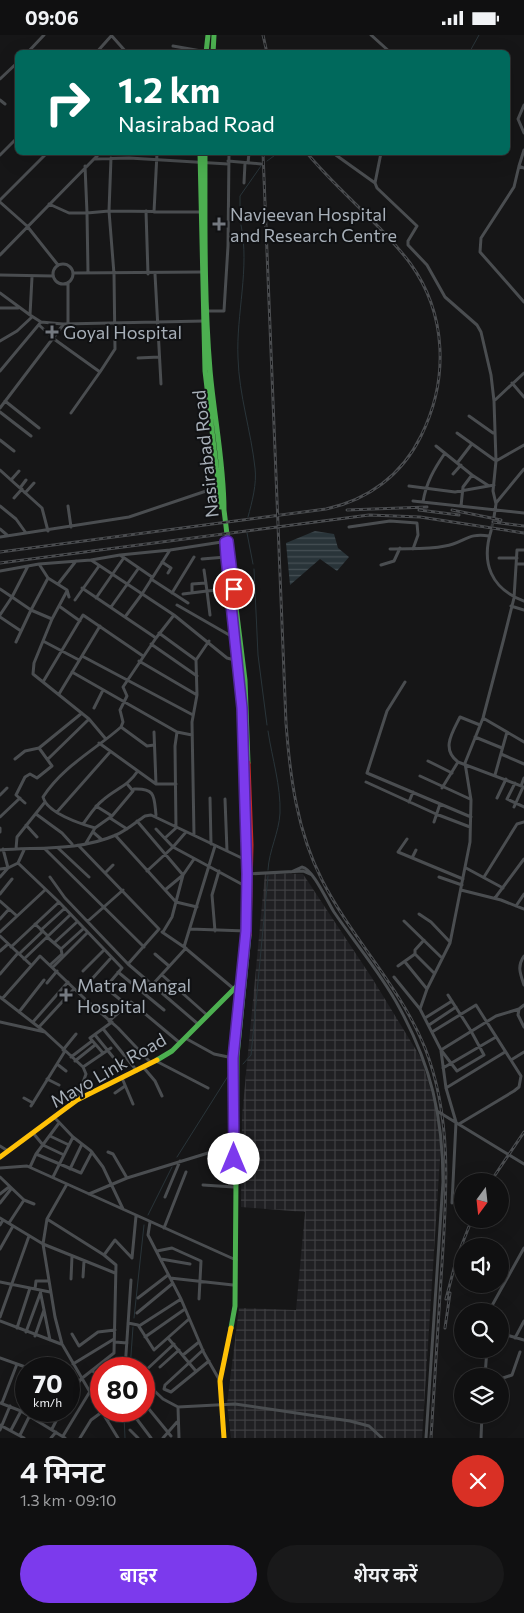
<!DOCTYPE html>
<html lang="hi">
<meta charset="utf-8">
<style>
body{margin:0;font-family:Commissioner,"Noto Sans Devanagari",sans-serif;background:#19191a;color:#f1f3f6;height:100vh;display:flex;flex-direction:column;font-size:19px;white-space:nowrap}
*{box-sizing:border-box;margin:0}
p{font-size:16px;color:#9c9d9f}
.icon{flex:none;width:28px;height:28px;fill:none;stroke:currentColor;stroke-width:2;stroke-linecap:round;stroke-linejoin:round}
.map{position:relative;height:1403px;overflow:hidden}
.details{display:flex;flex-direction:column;background:#101011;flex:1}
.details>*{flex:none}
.banner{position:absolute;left:15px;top:15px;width:495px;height:105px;border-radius:8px;box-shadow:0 5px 20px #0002,0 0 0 1px #303031;background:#00695c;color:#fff;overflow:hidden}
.needle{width:32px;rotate:195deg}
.controls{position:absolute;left:454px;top:1138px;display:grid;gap:10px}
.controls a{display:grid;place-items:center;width:55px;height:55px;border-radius:50%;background:#101011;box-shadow:0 5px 20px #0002,0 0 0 1px #303031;font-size:25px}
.speed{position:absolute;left:15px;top:1322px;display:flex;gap:10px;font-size:25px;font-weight:700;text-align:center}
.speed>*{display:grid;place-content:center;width:65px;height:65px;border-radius:50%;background:#101011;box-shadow:0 5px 20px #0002,0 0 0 1px #303031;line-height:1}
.speed small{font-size:12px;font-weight:400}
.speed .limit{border:8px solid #d22;background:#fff;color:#111}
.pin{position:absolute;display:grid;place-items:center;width:42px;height:42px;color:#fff;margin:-21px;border:2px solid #fff;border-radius:50%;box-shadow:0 1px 5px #0007}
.me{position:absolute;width:55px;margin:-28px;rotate:0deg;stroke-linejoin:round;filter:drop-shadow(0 0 4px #0008)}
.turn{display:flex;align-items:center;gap:18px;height:105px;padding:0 20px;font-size:22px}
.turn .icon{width:65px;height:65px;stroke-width:2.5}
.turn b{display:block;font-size:35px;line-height:42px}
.round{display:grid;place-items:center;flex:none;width:52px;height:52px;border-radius:26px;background:#19191a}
.headline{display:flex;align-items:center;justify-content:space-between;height:85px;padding:0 20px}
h1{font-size:30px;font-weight:600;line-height:38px}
.button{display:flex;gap:10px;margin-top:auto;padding:10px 20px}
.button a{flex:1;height:58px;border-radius:30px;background:#7c3aed;color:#fff;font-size:20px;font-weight:600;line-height:58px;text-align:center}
.button a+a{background:#19191a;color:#f1f3f6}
.status{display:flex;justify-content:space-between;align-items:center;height:35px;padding:0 25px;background:#101011;direction:ltr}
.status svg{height:14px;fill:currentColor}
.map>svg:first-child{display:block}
</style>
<div class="status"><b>09:06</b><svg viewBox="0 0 49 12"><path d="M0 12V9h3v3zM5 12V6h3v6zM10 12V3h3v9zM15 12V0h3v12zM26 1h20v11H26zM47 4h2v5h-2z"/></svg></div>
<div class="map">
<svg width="524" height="1403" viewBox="0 0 524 1403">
<defs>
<pattern id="industrial-grid" width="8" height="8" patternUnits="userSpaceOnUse" patternTransform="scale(1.25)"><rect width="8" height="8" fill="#202023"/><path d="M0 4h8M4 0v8" fill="none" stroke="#3e3e41"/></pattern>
<pattern id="water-rules" width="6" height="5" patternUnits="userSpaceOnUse" patternTransform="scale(1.25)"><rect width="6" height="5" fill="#293439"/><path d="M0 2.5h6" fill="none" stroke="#454f54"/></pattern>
</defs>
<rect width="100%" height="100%" fill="#161617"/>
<path fill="url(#industrial-grid)" d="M265,838l38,1 69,104 49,80 16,53 4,32 -19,295h-191l-4,-34 12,-96 57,2 9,-98 -64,-5 1,-91z"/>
<path fill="url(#water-rules)" d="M315,496l19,3 4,14 11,9 -12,14 -17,-12 -30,26 -4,-42z"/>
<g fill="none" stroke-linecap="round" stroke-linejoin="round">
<path stroke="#293439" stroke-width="1" d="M469,18l10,-18
M267,126l11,-8
M240,183v-22l21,-30
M241,190c9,43 -5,89 -3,133 1,37 13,73 17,110 2,16 -3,34 -7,49
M247,498l6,31
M254,534l4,86 9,70
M268,835c1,-20 11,-37 12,-57 1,-27 -8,-55 -12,-82
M243,1029l8,-9 2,-20 15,-159
M177,1122l53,-84
M148,1180l24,-48
M134,1283l10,-93
M130,1334l3,-42
M124,1381l1,22"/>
<path stroke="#333537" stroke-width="3" stroke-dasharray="3 1.5" stroke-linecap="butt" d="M491,496l3,-14"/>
<path stroke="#4a4d50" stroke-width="3" d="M111,0l16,18
M371,0l20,18
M173,11l34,6
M27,18l17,-18
M96,18l16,-18
M0,44l18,-17
M0,65l5,4
M524,70l-6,14 6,14
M333,118l42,30
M381,118l-6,30 2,5 40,38 -9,15v4l19,20 18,32 32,28 4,7 10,43 3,26
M0,120l18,-18
M94,124l6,-6
M228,126l33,3
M248,128l1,-10
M85,131l2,47 22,-2 91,1
M519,131l5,-16
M524,133l-5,-2 -5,21 -33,51 -1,14 44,50
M244,148l1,-20
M0,165l47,-47
M0,167l27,24 31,39
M49,169l20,9h18l1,59
M146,176l2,63
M154,177l3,-59
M0,220l94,-96 35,-1 99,6
M53 239a10 10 0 1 1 20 0a10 10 0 1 1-20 0Z
M73,238l129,-1
M155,239l6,110
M0,240l53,1
M32,242l-2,38 11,7 22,2 141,-3
M68,248v41
M0,258l30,22
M0,273h18
M208,276h16l4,-65 1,-93
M39,290l12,11
M54,304l46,33 15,-23 -1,-75 -5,-63 2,-53
M0,306l17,-10 15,-14
M138,323l21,-1
M0,336l41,-49
M512,348l12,14
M5,366l34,27
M0,373l63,-83
M0,377l31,24
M71,378l29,-41
M469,381l24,17
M457,398l39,28 28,-16
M0,405l14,11
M436,411l36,29 -9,12 -2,19
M458,427l13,-17
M0,435l42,38 6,23
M453,439l8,-9
M472,440l17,11
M11,445l8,-9
M409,451l46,6 39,-7
M20,453l6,-8
M25,458l9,-10
M14,463l8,-9
M413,466l111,12
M423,467c3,-19 11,-33 22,-49
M496,468l28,-34
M0,471l16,13 10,14
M68,471l3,21
M494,482l2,-13 -3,-13 3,-30 -2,-60 30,-28
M349,492l41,-6 27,2 1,12 -5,14
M0,494l7,6
M491,496c-10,32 0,58 33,70
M0,502l129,-20 89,-30
M390,514c18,-1 36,1 55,-3 19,-3 23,-14 44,-10
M170,515l58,-9
M120,520l50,-5 -28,44 -17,23
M499,523h18
M202,524l24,-2
M91,525l29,-5 32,22
M162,527l9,6 -3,5
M39,529l9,14 19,12 2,7
M516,529h8
M381,530l13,-4 6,-13
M0,536l39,-7 52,-4 83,55 53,43 11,3
M48,543l-17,32 21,9 -18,44 -1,11 56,45 16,19
M151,544l37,24
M58,549l18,-23
M82,553l74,50
M0,554l12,8 -12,18
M172,558l22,-36
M192,558v-9l14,-1
M183,559l24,-3 -3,-21
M96,563l27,-39
M75,565l24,-34
M177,570l54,31h4
M59,571l21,15
M511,571l13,4
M111,572l27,-38
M210,580l-3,-24 22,-2
M0,582l21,14
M52,584l15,-28
M159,598l37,27 1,35
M43,606l36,19
M16,607l15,-32 -19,-13 16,-31
M151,609l46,32
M82,621l111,59
M196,625l13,-19
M139,626l58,34 -5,27 2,113
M72,637l105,60 15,3
M43,647l40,-67 60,41
M405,647l-18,29 -20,62 104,44
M59,659l41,-68
M94,673l9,-18
M483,683l41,24
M121,692l26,19 7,-1
M154,697l2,52
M475,702l27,11
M99,708l57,41h20
M501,719l23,10
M15,724l10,-8 14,-3 43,-35
M48,724l41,-40
M428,726l24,12
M458,727c-17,-13 -6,-29 2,-45l20,8
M495,740l12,-43
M420,741l50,23
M366,747l70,32 34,13
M515,748l-8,16 17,8
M521,751l3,-8
M442,753l16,-26 66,25
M134,754c22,-1 20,8 22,26
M0,760l7,-7
M210,763l1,46
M497,763l9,-19
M225,764l2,52
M409,767l4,-10
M25,768l-9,-8 9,-18 5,-3 7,4 15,-12 -13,-18
M96,771l16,10
M514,772l9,-20
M57,777l53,-60
M36,779l26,19 10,11
M0,782l20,-19
M110,783l17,11
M137,786l46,54 -11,42 -9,15
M434,787l6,-18
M83,789c6,-8 12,-18 20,-24 12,-11 25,-14 34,-28
M26,790l11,12
M0,793v4
M95,793c-14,-4 -48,-15 -52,-31 20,-31 52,-47 78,-70l2,-5 -3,-12 7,-14 -4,-9 33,-49 18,-23
M156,794l17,18 74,40
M93,797l8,7
M115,800l61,67 21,5
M165,803l11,-10 -1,-82 2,-14
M407,804l-9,13 65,27
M86,808l9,-15 17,-12 21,-25 -5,-6
M78,810l81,84 -31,35
M58,813l31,29
M3,814l5,19 10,-5 41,39 63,66 -17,20
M16,814l1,-12 28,-35
M45,814l99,98
M0,815c39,-3 79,1 116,-15 11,-5 20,-13 29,-19l6,-1 95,45
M412,823l4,-8
M18,828l6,-13
M466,833l37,20
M0,834l8,-1 -8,9
M147,836l26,-24 13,-15
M106,837l7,-7
M291,837l11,-5c11,2 25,34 32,45 21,31 48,63 65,95 32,58 44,110 44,175l-17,256
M247,839l56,-3 9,4
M50,842l15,21 63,66 70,60
M439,842l23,8
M484,842l33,-53 7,-2
M165,855l18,-15 11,-16
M461,855l40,10 23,9
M0,859l12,-15
M495,863l29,-39
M0,866l17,15
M516,871l8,-12
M419,879l12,8 19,20
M0,884l9,-10
M88,886l35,-31
M404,886l38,37
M35,889l13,12
M190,894l56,2
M41,895l24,-22
M215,896l-3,-36 7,-24
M0,897l45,-42
M162,897l22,15 50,42
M0,901l31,29
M47,902l14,12
M54,908l23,-21
M11,912l48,-45
M184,912l31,-101
M0,916l8,-7
M19,919l24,-23
M155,919l14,12
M415,919v-4l9,-10
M524,921c-7,10 -4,17 0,29
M24,924l46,-44
M405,927l22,27
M50,930l12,-11 -1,-5 22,-20
M398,931l17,-12 19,19
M53,932l34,-34
M83,936l20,-20
M118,937l46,38
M0,939l18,-21
M162,940l45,40
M394,942l26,32 21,41 16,21 27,-16 -13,-24 -23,-36
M91,945l19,-21
M47,948l10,-12
M153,949l33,-36
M102,950l25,20
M0,962l45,35
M2,964l38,-43 44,42 34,30 33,35
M420,974l7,-20 23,-46 20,-101 1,-42 -6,-37 18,-45 21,-80 10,-40 3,-48h7
M519,974l-1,6 6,12
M19,977l25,-32
M425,983l27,-17
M109,986l22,-19 49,41
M0,987l45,10 38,35 3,7 -9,25
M33,987l35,-40
M429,990l27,-18
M39,992l35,-38
M104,995l33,41
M432,997l44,-27 45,71 -2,11 -5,4 -55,33
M95,1000l18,22
M185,1003l29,16 19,4
M63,1015l13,-16
M441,1015l55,-34 23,-7 5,-4
M441,1016l5,37 10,34 -4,81
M103,1018l-13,-15 22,-16
M71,1022l21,-16
M511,1025l13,-8
M75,1026l20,-16
M156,1026l52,27
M57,1029l9,7
M83,1032l28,-19
M144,1033l11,13 7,15
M443,1033l53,-31
M122,1043l11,26
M47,1044l12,6
M446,1053l59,-36
M115,1058l10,-7
M24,1063l9,5
M31,1071l34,-55
M437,1076l87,53
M54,1082l19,20 18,14 12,16 20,42
M33,1098l10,12 21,10
M50,1101l19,9
M0,1111l8,5
M108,1117l5,2 14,24
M36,1119l45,19 11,-21
M30,1132l6,-13 23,-31
M0,1133l27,-2 209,94
M70,1134l12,-25
M0,1142l24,23 10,4
M53,1142l20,-40
M67,1149l-20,35 -4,25 12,73 7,27 39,67
M203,1150l31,2
M0,1159l9,-7
M89,1159l38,-16 107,-33
M165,1162l15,-36
M0,1168l11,-14
M0,1183l43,26 72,29
M47,1184l57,36 12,10 -2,88 -33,26 -8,11 -4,-2
M150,1187l-2,13 33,64 23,54 16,28
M9,1188l15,-23
M0,1190l3,-5
M164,1193l22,-56
M0,1214l13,-23
M157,1216l15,-3 29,13 -2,38
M104,1220l11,-15 17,18 4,-42
M161,1224l29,5
M83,1242l1,-16
M170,1243l63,7
M71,1244l1,-23
M0,1247l50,10
M35,1254l1,-8h13
M40,1255l10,50
M138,1263l30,-23
M489,1276l35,-63
M137,1278l35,-29
M0,1282l29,-81
M0,1286l61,23
M128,1288l10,2 16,25 35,-31
M139,1291l42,-27
M17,1293l13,-40
M26,1297l14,-38
M500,1298l24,7
M72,1299l7,12 19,-14 17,-2
M35,1301l9,-26
M145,1302l40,-28
M168,1303l27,32
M515,1303l9,-17
M115,1307l12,1
M203,1315l-38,35 -1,4 7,3 38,-31
M183,1320l16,-13
M0,1323l31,11
M73,1329l41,-25
M160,1332l19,-17
M125,1334l6,-89
M92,1335l9,10
M144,1337l30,-28
M485,1341l2,-27
M500,1344l12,-4 8,-23
M144,1346l19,18 15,8
M69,1362l4,-7
M0,1368l21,8 44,27
M2,1368l15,-39
M144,1368l27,33
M102,1377l16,26
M133,1379l18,24
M107,1385c15,-9 21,-3 32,-9
M0,1390l24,13
M52,1394l9,-18
M0,1395l10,-24
M11,1395l10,-19
M130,1395l8,8
M20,1400l12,-24
M63,1401l26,-43
M51,1403l5,-6
M80,1403l11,-18 11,-8
M163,1403l14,-16
M179,1403l-1,-31 57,-3 115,17 19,5 13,12
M481,1403l1,-24"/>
<path stroke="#4caf50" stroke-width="5" d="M206,18l2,-18
M213,18l1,-18
M200,118l5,218 16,136
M205,118c0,72 -1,145 5,217 4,47 14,93 14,140l21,170 3,83
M226,523l12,103 8,147
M237,980l9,-88
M157,1025l15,-9 69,-69
M231,1293l4,-22 2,-250 12,-121"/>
<path stroke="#ffc107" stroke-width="5" d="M0,1122l77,-57 80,-40
M224,1403l-4,-57 11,-53"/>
<path stroke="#c62828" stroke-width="5" d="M248,728l3,82 -2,90
M246,790l1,36"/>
<g stroke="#4a4c4f" stroke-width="3">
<path id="rail" d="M263,0l4,18
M263,118l23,570c4,54 11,108 36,157 30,59 78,106 103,168 29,74 21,153 16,231 -3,53 -7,106 -10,159
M347,475l80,-3
M419,475l40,5
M452,475l49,10
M493,487l31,4
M0,517l326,-43c42,-9 76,-34 95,-73 28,-56 26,-122 -11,-173 -30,-40 -71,-71 -103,-110
M0,528l369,-48 51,2 104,16
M491,1146l33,-49
M446,1264l11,-42 15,-38
M445,1293l5,-35"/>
</g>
<use href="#rail" stroke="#101113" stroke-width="1" stroke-dasharray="4" stroke-linecap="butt"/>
</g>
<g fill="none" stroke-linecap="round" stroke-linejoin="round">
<g stroke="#51269a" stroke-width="12">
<path id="route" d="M234,1124l-1,-101 13,-127 1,-57 -5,-166 -16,-151 -1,-15 3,-1 6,48"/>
</g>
<use href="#route" stroke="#7c3aed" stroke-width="9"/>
</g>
<g fill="#747980" stroke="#101113" stroke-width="2">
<path d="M216.5 181.5h5v5h5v5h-5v5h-5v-5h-5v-5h5z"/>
<path d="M49.5 289.5h5v5h5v5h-5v5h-5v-5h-5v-5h5z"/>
<path d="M63.5 952.5h5v5h5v5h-5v5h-5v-5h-5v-5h5z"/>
</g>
<g text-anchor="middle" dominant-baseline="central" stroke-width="4" stroke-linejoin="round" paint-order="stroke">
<g font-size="18" fill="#a7afb8" stroke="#101113" text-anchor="start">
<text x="230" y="179">Navjeevan Hospital<tspan x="230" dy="21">and Research Centre</tspan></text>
<text x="63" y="297">Goyal Hospital</text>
<text x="77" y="950">Matra Mangal<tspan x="77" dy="21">Hospital</tspan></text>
</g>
<g font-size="18" fill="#a7afb8" stroke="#101113">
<text transform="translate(205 419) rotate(-96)">Nasirabad Road</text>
<text transform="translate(108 1035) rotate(-30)">Mayo Link Road</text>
</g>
</g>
</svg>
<div class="controls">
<a><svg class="needle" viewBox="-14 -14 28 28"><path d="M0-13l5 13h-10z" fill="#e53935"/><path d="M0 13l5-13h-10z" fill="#9c9d9f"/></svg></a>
<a><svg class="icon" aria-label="sound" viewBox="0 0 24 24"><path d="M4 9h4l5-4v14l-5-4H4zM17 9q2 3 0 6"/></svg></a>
<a><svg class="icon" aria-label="search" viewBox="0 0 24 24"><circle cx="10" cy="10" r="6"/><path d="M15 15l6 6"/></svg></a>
<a><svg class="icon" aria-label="layers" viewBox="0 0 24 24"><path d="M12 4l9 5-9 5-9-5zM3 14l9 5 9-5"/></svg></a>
</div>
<div class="speed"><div>70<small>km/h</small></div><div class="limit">80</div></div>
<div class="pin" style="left:234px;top:554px;background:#d93025"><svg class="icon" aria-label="arrive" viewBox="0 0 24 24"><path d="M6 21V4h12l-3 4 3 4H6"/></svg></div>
<svg class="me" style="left:234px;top:1124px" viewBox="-20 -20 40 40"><circle r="19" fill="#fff"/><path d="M0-13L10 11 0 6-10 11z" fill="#7c3aed"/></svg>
<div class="banner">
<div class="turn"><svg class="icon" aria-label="right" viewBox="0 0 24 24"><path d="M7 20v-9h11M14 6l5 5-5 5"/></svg><div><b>1.2 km</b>Nasirabad Road</div></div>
</div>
</div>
<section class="details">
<div class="headline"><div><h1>4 मिनट</h1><p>1.3 km · 09:10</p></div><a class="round" style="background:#d93025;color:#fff"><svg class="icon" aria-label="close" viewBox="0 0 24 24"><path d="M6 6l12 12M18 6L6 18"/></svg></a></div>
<div class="button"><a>बाहर</a><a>शेयर करें</a></div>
</section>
